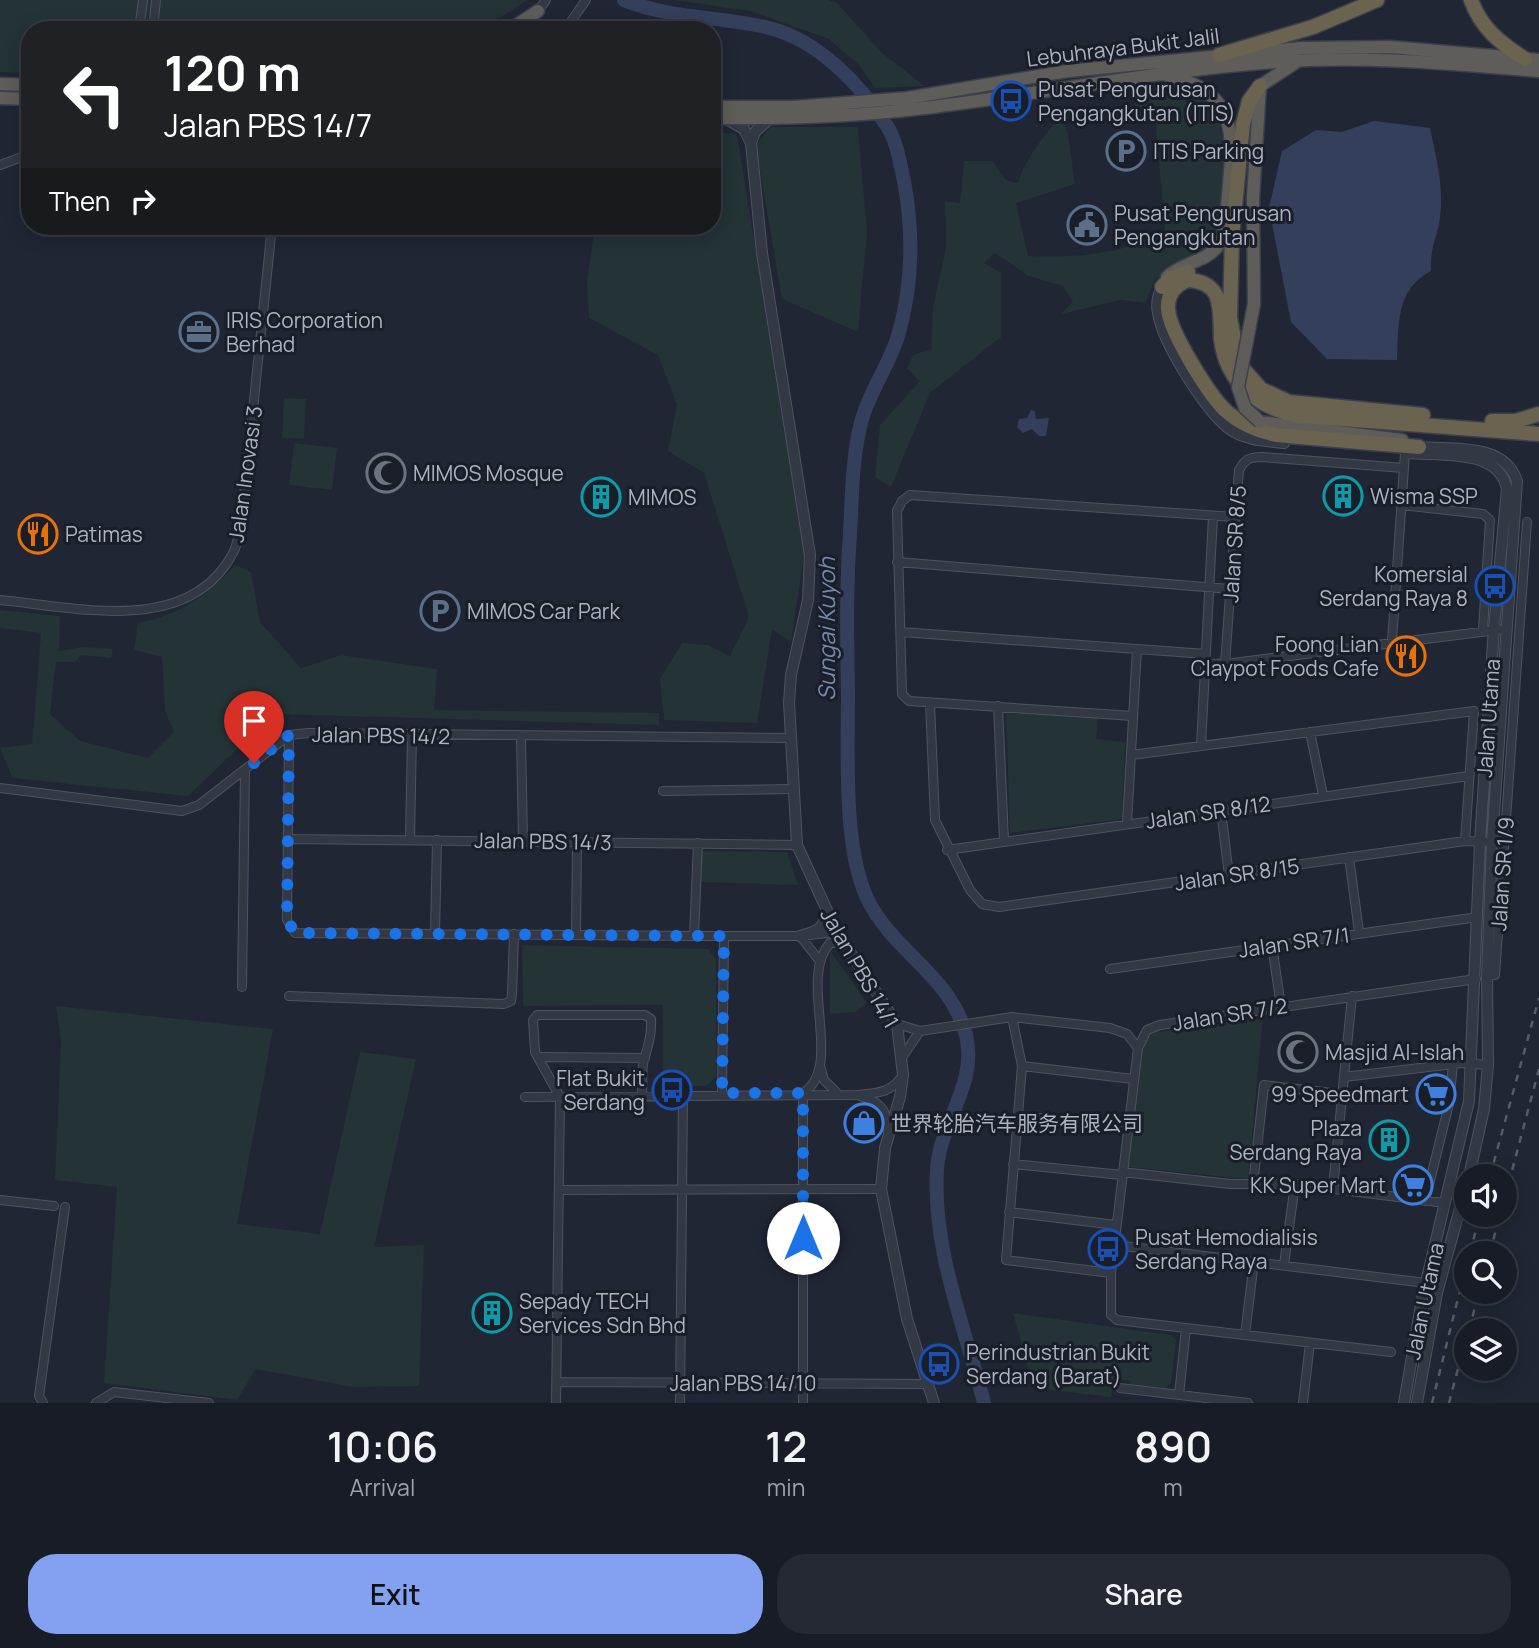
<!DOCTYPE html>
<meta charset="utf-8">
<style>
body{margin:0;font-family:Manrope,"Noto Sans SC",sans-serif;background:#252933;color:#f1f3f6;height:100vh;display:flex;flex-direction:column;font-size:26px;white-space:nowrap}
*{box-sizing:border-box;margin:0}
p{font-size:23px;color:#9fa1a7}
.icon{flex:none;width:38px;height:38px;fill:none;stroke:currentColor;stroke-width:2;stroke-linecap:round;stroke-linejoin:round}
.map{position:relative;height:1403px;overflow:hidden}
.side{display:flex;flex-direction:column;background:#181c27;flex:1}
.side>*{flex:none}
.guide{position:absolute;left:21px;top:21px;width:700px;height:214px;border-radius:28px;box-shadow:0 4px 18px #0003,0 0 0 2px #363a44;background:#202124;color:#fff;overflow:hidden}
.buttons{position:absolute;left:1454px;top:1164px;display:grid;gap:14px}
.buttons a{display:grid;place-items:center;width:63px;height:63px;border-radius:50%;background:#181c27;box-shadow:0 4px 18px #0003,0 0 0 2px #363a44;font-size:35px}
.pin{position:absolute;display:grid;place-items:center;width:60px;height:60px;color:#fff;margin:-72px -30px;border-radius:50% 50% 50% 0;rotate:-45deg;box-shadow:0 0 7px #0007}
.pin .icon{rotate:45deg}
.me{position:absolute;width:77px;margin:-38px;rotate:0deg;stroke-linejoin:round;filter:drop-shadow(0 0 5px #0008)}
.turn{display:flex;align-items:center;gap:24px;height:147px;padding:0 28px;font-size:32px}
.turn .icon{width:91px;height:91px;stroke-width:2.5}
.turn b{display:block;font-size:49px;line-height:60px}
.then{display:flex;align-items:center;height:66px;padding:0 28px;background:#0003;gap:14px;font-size:26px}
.eta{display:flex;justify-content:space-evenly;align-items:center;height:119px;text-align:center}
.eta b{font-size:42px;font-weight:600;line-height:49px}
.primary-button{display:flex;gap:14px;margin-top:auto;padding:14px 28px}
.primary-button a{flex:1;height:80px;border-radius:28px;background:#83a0f1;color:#111;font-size:28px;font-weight:600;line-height:80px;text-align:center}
.primary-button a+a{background:#252933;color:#f1f3f6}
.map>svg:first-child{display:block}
</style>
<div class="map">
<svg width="1539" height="1403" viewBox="0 0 1539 1403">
<rect width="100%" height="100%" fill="#202634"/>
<path fill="#233336" d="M0,0h527l-45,30h-452v43l-30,-1z
M674,0h155l8,3 45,50 43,33 -50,2 -16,-23 -30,-26 -79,-28z
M1154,85l43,8 21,20 7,39 -7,85 -14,15 -32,13 -17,15 -10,23 -24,-3 -60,14 12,-12 -10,-16 -35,-10 -33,-23 -11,10 17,10v64l-71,56 -39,94 -16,-10 5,-52 40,-44 -13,-13 6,-13 18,-6 2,-41 13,-61 -1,-46 15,2 4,-42h28l14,19 12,3c7,-26 27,-46 42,-69l8,20 7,50 -59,19 12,53c45,2 99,-1 137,-27l-10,-114 -51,4 1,-4 30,-8v-12z
M770,127h88l9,105 -9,100 -76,-33 -26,-153z
M712,132l25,2 67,420 -13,88 -19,-13 -15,94 -93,-3 -4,-41 22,-36 26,2 22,11 19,-39 -45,-144 -36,-22 9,-46 -19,-50 -69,-37 -2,-37 8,-55h117z
M284,398l22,1 -2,40 -22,-1z
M294,443l43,5 -5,42 -43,-5z
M236,565l15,7 9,50 41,46 40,-13 96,14 -3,41 225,3v12l-385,-11 -86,82 -176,-18 -12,-30 32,-4 9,-111 -41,-5v-18l60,6 -1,35 23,-4 31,2 -2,9 -30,-3 -6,7h-19l-6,52 30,27 68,17 26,-26 -9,-21 -3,-54 -28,-7 4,-27c46,-10 66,-26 98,-58z
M1006,713l92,5 -2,21 29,3 -3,77 -112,14z
M702,851l85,1 11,33 -97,-3z
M522,945l186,4 8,10v118l-10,9 -43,1v-82l-140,1z
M830,951l37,52 -11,9 -26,2z
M56,1006l217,23 -36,195 83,10 40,-182 56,7 -42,188 50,-2 -5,141 -66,1 -97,-18 -19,31 -133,-17 13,-196 -62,-7 6,-139z
M1263,1017l-15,162 -120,-12 15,-121 9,-13z
M1013,1313l158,22 5,6 -5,43 -6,4 -34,-4v-3l-17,-2 -3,18 -77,-9z"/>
<path fill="#34405b" d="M1374,121l56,7c6,30 14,58 10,89 -3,23 -10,28 -9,54 -36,19 -32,53 -34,89l-70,-1 -36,-37 -22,-114 13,-57 34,-21 26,2z
M1031,410l4,1 1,8 13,-1 -3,18h-7l-7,-7 -9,4 -6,-6 2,-8 8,-1z"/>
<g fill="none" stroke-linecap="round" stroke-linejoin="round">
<path stroke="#34405b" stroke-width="14" d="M624,0c46,19 97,16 145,28 49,12 92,57 118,98 10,15 13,38 17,55 10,53 9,103 -6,155 -9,29 -28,55 -36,83 -10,36 -10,78 -12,115 -4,52 -3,105 -2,157 0,58 -5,153 18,205 24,54 85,79 100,139 12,49 -26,87 -29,134 -5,80 28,158 47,234"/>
<g stroke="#4e5360" stroke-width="10">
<path id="minor" d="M538,11l8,-11
M139,30l4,-30
M153,30l3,-30
M565,30l21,-30
M0,165l30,-11
M1401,505l82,9 7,6 -7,109
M897,562l333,27
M0,600c76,7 189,37 233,-47 6,-11 7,-25 9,-37l30,-290
M901,632l305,22
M1392,641l13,-188
M1205,663l20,1 280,-35
M1225,664l14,-194c6,-11 11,-13 23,-13l142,11
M930,703l5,117 35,70 12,14 17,3 466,-66 27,1
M998,706l6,134
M1133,716l-224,-15 -7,-7 -5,-183 5,-10 8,-6 325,22
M1310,732l13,63
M289,735l-2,185 8,13 399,3h106l37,-4
M521,738l2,103
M1201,746l12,-230
M1131,755l343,-44 -9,130
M0,788l182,23 17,-6 90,-70 19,-2 481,5
M663,791l130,-2
M1221,811l8,64
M1127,823l10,-174
M288,839l509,6
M410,839l2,-104
M947,850l522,-74
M1349,857l10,75
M435,934l2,-94
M576,934l1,-93
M694,936l4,-93
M800,936l19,24
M1272,945l9,62
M1110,969l368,-52
M1487,976l8,-1 32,-453
M242,987l3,-216
M289,996l215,8 7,-3 1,-7 2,-60
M1012,1017l10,49 -16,194 105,13
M897,1024l23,7 92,-14 98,11 17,6 11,14
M903,1056l17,-25
M541,1057l104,1
M1022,1066l111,13
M821,1069l3,11 12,12
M1344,1077l118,-14 26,2
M722,1093l2,-157
M803,1093c42,-27 -6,-114 27,-150h13
M860,1096c19,6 27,12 28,34
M525,1097l332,-2c21,-2 34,-2 46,-20
M1018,1115l109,15
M1013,1164l109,11
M1122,1172l108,12h65l150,19
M1253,1185l11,-100 78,9
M1333,1188l19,-192
M559,1190l322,-1
M0,1200l54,6
M1425,1201l24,-97 4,-40
M1009,1212l107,13
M1115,1245l311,38
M1284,1265l11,-81
M1245,1335l9,-74
M1391,1352l-274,-32 -6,-5v-42l27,-225 9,-18 13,-5 316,-46
M557,1382l372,2
M1120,1388l128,15
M1179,1395l7,-67
M43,1403l-4,-7 26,-189
M96,1403l18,-11 95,11
M556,1403l4,-306 -25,-45 -2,-32 4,-5h108l6,4c1,15 -3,27 -7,41 -3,10 -1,24 -2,35
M680,1403l3,-309
M803,1403v-310
M1303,1403l7,-60"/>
</g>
<g stroke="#4e5360" stroke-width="12">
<path id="tertiary" d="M726,119l18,10 7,14 11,110 48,302 -2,45 -17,75 -2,27 8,143 40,87 60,92 6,51 -3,22 -15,51 -4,41 26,130 27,84
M751,143l4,-11 14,-13
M1162,287c-4,8 -6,17 -4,26 5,31 46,95 70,115 15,12 37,13 56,15
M1419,447c35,3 85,-5 98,34l-25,361 -5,134 1,89 -4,44 -15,67
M800,936c16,-4 25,-7 26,-25
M1404,1403l18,-104 47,-198 11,-259 14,-214 13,-139c-8,-41 -67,-33 -99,-36
M1417,1403l20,-110 29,-107"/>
</g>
<g stroke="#3b404c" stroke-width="15">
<path id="trunk" d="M509,30l29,-19
M1166,75c72,16 68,59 62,120 -2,17 0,38 -11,52 -12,15 -36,16 -50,30
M0,84l30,1
M0,98l30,1
M712,107h82l114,-9 160,-27 234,-23 88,-1 149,13
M712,118c66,1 131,-1 196,-8 123,-14 243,-39 367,-48 89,-7 176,2 264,9
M1253,198l7,-112 35,-23
M1260,422l142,18"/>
</g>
<g stroke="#3b404c" stroke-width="17">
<path id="motorway" d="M1471,0c10,28 29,43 54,59
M1219,55l94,-28 64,-27
M1260,86l-11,15 -6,23 -11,113 -2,81 9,46 22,25 28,13 134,13
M1162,287l9,-9 17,-6
M1492,421h24l23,-7
M1419,447l-143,-12c-19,-4 -34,-10 -49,-23 -17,-15 -58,-81 -59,-103 -1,-15 7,-24 20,-29 12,1 22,4 28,15 6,13 4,30 5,44 5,43 38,71 81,77l237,18"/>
</g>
<use href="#minor" stroke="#333845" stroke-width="8"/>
<use href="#tertiary" stroke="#333845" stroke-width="10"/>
<use href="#trunk" stroke="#5e5d5a" stroke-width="12"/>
<use href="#motorway" stroke="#6a6350" stroke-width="14"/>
<path stroke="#555c6c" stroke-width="2.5" stroke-dasharray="7 7" stroke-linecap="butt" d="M1490,1176l49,-178
M1505,1197l34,-128
M1470,1253l10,-39
M1490,1253l10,-39
M1469,1330l10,-38
M1432,1403l34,-137
M1449,1403l17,-65"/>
<g stroke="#3b404c" stroke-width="15" stroke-linecap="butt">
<path id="trunk-bridge" d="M1253,198l1,106 -16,83 7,21 15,14"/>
</g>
<use href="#trunk-bridge" stroke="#5e5d5a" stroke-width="12"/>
</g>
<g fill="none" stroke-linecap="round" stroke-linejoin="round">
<path stroke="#1a73e8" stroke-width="12" stroke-dasharray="0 21.6" d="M254,763l35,-28 -2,185 8,13 429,3 -2,157h81v145"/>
</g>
<defs>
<g id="bus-ring" transform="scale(2.0125)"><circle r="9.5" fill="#191e29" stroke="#1a4fb4" stroke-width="1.5"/><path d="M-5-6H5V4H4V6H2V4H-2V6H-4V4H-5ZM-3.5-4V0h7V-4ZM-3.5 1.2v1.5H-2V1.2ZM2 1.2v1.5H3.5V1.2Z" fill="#1a4fb4"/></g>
<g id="parking-ring" transform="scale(2.0125)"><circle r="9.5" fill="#191e29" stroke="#5c6f8a" stroke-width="1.5"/><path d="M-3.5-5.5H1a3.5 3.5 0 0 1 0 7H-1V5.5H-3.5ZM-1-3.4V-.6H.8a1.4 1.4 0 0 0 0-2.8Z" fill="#5c6f8a"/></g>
<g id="civic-ring" transform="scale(2.0125)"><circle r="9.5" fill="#191e29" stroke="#5c6f8a" stroke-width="1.5"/><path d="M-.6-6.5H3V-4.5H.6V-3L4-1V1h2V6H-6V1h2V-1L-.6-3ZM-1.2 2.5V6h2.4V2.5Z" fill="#5c6f8a"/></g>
<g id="office-ring" transform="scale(2.0125)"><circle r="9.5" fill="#191e29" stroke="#5c6f8a" stroke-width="1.5"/><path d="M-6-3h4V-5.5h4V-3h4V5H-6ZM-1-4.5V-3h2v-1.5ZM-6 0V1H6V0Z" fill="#5c6f8a"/></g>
<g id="mosque-ring" transform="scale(2.0125)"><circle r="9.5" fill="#191e29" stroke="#6b7280" stroke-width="1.5"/><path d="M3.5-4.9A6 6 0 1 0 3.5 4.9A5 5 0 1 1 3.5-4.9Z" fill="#6b7280"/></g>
<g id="building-ring" transform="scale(2.0125)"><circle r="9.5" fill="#191e29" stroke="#0f9aa8" stroke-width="1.5"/><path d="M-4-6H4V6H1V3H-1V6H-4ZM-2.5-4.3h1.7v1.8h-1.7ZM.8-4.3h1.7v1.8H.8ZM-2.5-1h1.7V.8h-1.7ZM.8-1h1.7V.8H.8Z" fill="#0f9aa8"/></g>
<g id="restaurant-ring" transform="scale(2.0125)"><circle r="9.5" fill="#191e29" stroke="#e8710a" stroke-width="1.5"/><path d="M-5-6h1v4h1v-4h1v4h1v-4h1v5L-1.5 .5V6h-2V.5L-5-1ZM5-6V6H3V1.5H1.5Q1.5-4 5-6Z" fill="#e8710a"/></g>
<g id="supermarket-ring" transform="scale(2.0125)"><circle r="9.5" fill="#191e29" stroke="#3f7fe0" stroke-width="1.5"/><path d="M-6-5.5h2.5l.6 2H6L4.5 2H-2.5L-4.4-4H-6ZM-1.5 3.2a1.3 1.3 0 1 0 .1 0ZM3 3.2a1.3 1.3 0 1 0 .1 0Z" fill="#3f7fe0"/></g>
<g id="shop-ring" transform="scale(2.0125)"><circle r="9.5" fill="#191e29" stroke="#3f7fe0" stroke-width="1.5"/><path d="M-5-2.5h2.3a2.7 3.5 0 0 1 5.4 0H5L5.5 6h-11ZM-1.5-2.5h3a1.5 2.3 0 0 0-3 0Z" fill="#3f7fe0"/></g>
</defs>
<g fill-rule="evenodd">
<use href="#bus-ring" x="1011" y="101"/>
<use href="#parking-ring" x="1126" y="151"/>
<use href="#civic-ring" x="1087" y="225"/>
<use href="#office-ring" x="199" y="332"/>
<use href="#mosque-ring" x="386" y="473"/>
<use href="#building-ring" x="1343" y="496"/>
<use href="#building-ring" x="601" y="497"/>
<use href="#restaurant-ring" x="38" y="534"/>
<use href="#bus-ring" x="1495" y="586"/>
<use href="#parking-ring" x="440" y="611"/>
<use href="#restaurant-ring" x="1406" y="656"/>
<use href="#mosque-ring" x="1298" y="1052"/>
<use href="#bus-ring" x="672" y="1090"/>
<use href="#supermarket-ring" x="1436" y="1094"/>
<use href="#shop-ring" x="864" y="1123"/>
<use href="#building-ring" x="1389" y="1140"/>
<use href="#supermarket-ring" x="1413" y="1185"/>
<use href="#bus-ring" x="1108" y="1249"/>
<use href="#building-ring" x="492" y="1313"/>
<use href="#bus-ring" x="939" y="1364"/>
</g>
<g text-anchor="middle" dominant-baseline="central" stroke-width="6" stroke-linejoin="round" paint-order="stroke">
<g font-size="21" fill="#adb3c2" stroke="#191e29">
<text transform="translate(1123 47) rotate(-7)">Lebuhraya Bukit Jalil</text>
<text transform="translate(245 474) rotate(-82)">Jalan Inovasi 3</text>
<text transform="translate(1234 544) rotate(-86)">Jalan SR 8/5</text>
<text transform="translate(1488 718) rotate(-86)">Jalan Utama</text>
<text transform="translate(381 735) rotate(1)">Jalan PBS 14/2</text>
<text transform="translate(1208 812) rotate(-8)">Jalan SR 8/12</text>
<text transform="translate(543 841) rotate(1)">Jalan PBS 14/3</text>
<text transform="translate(1237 874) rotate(-8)">Jalan SR 8/15</text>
<text transform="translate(1502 874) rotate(-86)">Jalan SR 1/9</text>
<text transform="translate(1294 942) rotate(-8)">Jalan SR 7/1</text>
<text transform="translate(860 968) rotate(60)">Jalan PBS 14/1</text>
<text transform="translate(1230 1014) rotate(-9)">Jalan SR 7/2</text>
<text transform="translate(1424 1301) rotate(-78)">Jalan Utama</text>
<text x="743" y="1383">Jalan PBS 14/10</text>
</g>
<g font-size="21" fill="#adb3c2" stroke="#191e29" text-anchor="start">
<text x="1038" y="89">Pusat Pengurusan<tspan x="1038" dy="24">Pengangkutan (ITIS)</tspan></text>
<text x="1153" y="151">ITIS Parking</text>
<text x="1114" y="213">Pusat Pengurusan<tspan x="1114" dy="24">Pengangkutan</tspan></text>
<text x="226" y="320">IRIS Corporation<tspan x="226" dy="24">Berhad</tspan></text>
<text x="413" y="473">MIMOS Mosque</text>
<text x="1370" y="496">Wisma SSP</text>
<text x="628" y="497">MIMOS</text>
<text x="65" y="534">Patimas</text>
<text x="1468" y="574" text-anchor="end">Komersial<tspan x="1468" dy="24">Serdang Raya 8</tspan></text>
<text x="467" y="611">MIMOS Car Park</text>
<text x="1379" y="644" text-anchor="end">Foong Lian<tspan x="1379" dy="24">Claypot Foods Cafe</tspan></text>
<text x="1325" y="1052">Masjid Al-Islah</text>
<text x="645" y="1078" text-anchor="end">Flat Bukit<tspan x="645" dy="24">Serdang</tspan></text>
<text x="1409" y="1094" text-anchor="end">99 Speedmart</text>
<text x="891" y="1123">世界轮胎汽车服务有限公司</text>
<text x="1362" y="1128" text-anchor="end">Plaza<tspan x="1362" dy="24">Serdang Raya</tspan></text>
<text x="1386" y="1185" text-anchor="end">KK Super Mart</text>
<text x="1135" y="1237">Pusat Hemodialisis<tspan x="1135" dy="24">Serdang Raya</tspan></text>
<text x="519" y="1301">Sepady TECH<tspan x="519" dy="24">Services Sdn Bhd</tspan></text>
<text x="966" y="1352">Perindustrian Bukit<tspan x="966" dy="24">Serdang (Barat)</tspan></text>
</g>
<g font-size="23" font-style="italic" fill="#7686aa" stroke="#191e29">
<text transform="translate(826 629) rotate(-90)">Sungai Kuyoh</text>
</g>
</g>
</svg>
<div class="buttons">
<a><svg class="icon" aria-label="sound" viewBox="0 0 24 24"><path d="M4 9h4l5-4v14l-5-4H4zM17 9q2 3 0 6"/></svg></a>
<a><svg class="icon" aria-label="search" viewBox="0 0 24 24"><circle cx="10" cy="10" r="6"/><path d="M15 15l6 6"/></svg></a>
<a><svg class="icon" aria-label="layers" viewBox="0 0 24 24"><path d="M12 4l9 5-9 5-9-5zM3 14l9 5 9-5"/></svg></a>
</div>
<div class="pin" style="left:254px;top:763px;background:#d93025"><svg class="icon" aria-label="arrive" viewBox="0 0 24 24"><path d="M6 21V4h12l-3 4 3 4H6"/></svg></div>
<svg class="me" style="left:803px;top:1238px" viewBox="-20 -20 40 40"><circle r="19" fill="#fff"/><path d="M0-13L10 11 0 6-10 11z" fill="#1a73e8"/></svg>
<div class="guide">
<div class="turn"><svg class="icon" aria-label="left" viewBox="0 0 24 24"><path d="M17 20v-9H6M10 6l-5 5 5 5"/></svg><div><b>120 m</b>Jalan PBS 14/7</div></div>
<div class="then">Then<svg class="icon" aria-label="right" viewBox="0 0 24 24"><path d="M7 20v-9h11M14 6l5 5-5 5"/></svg></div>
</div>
</div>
<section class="side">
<div class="eta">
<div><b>10:06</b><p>Arrival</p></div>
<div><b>12</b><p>min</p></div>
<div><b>890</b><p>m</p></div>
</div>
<div class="primary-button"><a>Exit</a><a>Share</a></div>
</section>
